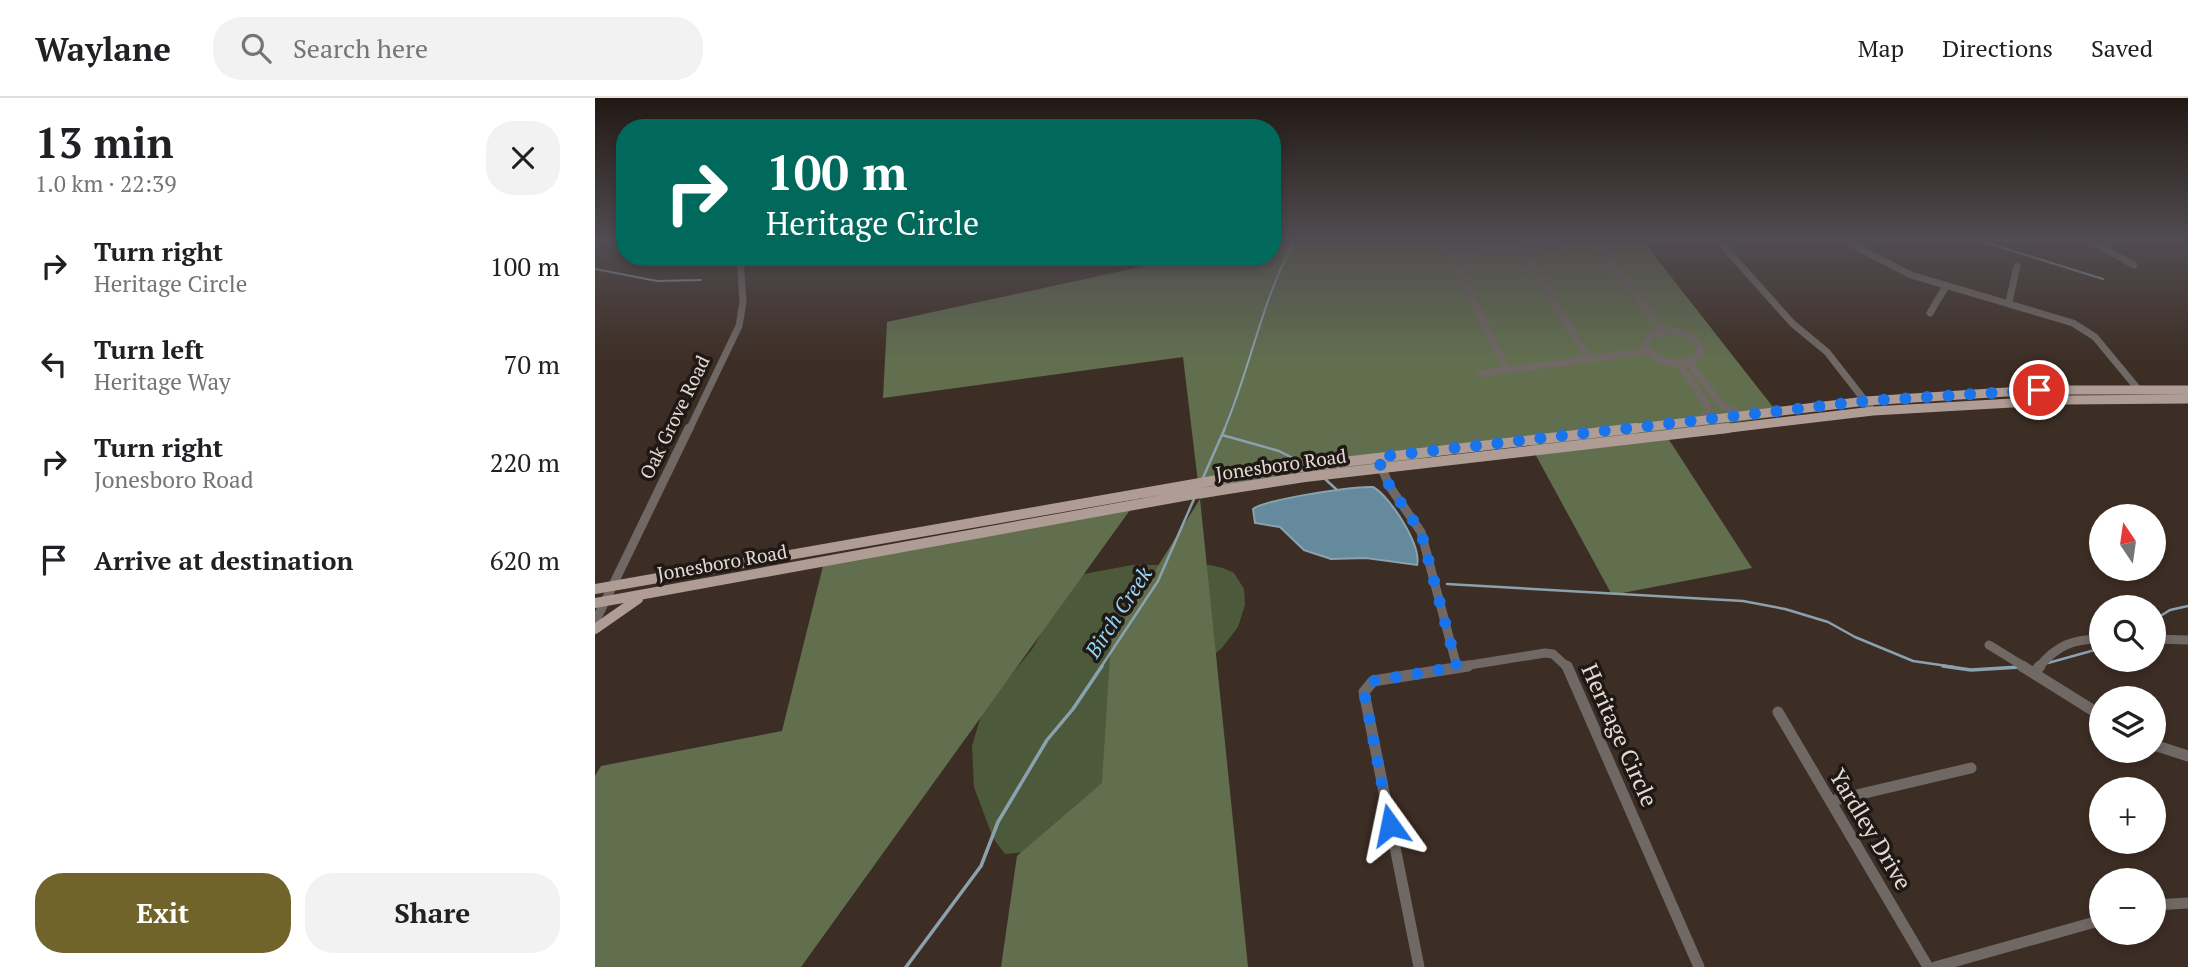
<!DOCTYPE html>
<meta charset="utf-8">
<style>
body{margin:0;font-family:"PT Serif",serif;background:#f2f2f2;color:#202124;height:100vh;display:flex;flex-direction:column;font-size:26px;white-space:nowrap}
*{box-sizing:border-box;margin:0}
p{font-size:23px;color:#757577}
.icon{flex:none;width:38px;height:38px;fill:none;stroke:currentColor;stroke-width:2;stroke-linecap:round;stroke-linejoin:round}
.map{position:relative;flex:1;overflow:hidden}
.drawer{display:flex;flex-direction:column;background:#fff;width:595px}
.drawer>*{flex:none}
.hud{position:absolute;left:21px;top:21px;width:665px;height:147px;border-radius:28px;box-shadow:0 4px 10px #0003;background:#00695c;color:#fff;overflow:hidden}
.needle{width:46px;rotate:347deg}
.tools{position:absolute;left:1494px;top:406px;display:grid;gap:14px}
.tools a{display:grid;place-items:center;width:77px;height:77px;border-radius:50%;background:#fff;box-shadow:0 4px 10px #0003;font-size:35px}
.pin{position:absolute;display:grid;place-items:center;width:60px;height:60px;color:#fff;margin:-30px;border:4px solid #fff;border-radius:50%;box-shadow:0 2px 7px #0007}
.me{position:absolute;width:77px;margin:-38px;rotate:348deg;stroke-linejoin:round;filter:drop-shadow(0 0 5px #0008)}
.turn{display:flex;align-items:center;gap:24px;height:147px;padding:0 35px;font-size:32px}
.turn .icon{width:91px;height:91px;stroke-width:2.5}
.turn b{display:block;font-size:49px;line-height:60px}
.round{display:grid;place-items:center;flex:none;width:74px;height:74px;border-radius:28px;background:#f2f2f2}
.headline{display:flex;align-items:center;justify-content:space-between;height:119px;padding:0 35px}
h1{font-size:42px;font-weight:700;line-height:52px}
.cta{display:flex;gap:14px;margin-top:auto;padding:14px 35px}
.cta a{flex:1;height:80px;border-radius:28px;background:#71642b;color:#fff;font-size:28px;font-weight:700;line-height:80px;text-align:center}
.cta a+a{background:#f2f2f2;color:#202124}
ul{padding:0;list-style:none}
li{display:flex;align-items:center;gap:21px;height:98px;padding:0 35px}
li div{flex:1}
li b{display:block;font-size:26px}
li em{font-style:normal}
header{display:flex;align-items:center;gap:42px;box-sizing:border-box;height:98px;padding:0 35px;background:#fff;border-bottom:2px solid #e0e0e0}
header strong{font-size:33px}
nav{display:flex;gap:38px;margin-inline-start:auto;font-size:24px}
.search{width:490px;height:63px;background:#f2f2f2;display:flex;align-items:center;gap:18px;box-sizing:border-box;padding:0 24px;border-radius:28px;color:#757577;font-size:26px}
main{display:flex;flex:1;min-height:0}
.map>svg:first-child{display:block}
</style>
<header>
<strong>Waylane</strong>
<div class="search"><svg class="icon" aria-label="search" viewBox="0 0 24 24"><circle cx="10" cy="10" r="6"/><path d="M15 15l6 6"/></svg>Search here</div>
<nav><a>Map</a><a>Directions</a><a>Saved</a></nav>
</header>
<main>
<section class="drawer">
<div class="headline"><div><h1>13 min</h1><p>1.0 km · 22:39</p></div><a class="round"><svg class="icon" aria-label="close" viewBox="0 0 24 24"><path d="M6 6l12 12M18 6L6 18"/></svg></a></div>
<ul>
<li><svg class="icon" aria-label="right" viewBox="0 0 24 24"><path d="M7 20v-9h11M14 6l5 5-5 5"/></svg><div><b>Turn right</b><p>Heritage Circle</p></div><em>100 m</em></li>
<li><svg class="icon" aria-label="left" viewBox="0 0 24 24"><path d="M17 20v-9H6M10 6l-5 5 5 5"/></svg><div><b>Turn left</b><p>Heritage Way</p></div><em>70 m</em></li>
<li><svg class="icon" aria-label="right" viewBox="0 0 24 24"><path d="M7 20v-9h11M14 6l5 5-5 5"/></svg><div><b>Turn right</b><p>Jonesboro Road</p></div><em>220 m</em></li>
<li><svg class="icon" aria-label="arrive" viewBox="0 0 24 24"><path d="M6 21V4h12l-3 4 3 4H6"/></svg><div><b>Arrive at destination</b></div><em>620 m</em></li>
</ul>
<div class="cta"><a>Exit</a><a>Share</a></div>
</section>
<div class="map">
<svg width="1593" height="869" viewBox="0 0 1593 869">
<rect width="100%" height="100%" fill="#3d2e25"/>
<path fill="#4d593b" d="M537,467h78l13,3 11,5 10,16 1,16 -7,22 -16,21 -54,44 -33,104 -110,56 -20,2 -12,-16 -19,-51 -2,-41 8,-27 7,-14 46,-57 34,-64 12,-9z"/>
<path fill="#626f4f" d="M677,143h371l137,175 -116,16 88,136 -140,27 -85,-156 -327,60 48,468h-247l16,-111 85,-73 9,-142 89,-142 -17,-142 -300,41 4,-76 299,-65h86z
M535,412l-329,457h-206v-191l6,-10 181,-35 42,-169z"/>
<path fill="#658a9d" stroke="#8ba2ae" stroke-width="2" d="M778,389c17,9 49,59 44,78l-51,-7 -35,1 -27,-9 -24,-23 -25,-4 -2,-14c14,-10 101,-23 120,-22z"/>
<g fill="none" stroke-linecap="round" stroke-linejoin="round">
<path stroke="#8ba2ae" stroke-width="2" d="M1386,143l122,38
M0,171l62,12 44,-1
M629,332c26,-60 39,-135 71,-189"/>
<path stroke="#8ba2ae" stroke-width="2.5" d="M627,337l57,16 25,13
M729,380l13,12
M607,382l23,-52
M852,486l296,17 42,8 43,13 27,15 58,24 41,6
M1559,522l16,-10 18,-4
M1453,565l54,-15
M506,569l57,-86 36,-82
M1419,569h6"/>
<path stroke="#8ba2ae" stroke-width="3.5" d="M1348,568l28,4 49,-3
M311,869l75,-101 17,-44 49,-82 26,-31 29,-43"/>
<path stroke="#706864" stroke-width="7" d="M849,143l8,16
M1124,143l73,82 35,29 46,59
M1250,143l66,34 162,48 22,14 43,52
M1496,143l43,24
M927,151l67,110
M1414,204l8,-36
M1335,215l16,-27
M1075,232l18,5 11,9 1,11c-19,14 -41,9 -55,-9l3,-10z
M1053,253l-141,19 -55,-113 144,-16 66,89
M1094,264l33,44 19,8
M1084,266l29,42 -3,13
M886,276l26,-4
M94,332l50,-104 4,-24 -3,-45"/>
<path stroke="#706864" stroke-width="9" d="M784,364l11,25 31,45 36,135
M0,524l94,-194
M1559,541l34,1
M1394,547l36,22
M862,569l88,-14 8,1 14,13
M1444,569c18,-22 34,-28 63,-28"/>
<path stroke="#706864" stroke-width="11" d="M972,568l132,301
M1427,568l80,50
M1439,575l6,-7
M1183,614l150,255
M1559,647l34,11
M1236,703l140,-33
M1559,807l34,-2
M824,869l-55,-275 9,-11 95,-15
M1340,869l167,-47"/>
<path stroke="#ae9c95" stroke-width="9" d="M1026,332l245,-29 173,-11h149
M1118,332l160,-19 193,-11 122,-1"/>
<path stroke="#ae9c95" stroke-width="10" d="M0,491l679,-119 362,-42
M0,505l594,-108 116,-18 423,-49
M0,531l43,-30"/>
</g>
<linearGradient id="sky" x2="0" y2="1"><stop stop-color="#221914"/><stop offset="0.54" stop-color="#514c51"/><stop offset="1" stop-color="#514c51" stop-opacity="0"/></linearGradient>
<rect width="1593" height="264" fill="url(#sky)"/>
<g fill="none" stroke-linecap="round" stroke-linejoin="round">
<path stroke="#1a73e8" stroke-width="12" stroke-dasharray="0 21.6" d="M795,727l-26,-133 9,-11 84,-14 -36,-135 -31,-45 -13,-30 488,-56 174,-11"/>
</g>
<g text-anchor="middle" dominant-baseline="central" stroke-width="7" stroke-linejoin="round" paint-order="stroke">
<g font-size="19" fill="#e4dad4" stroke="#1f1814">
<text transform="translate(79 319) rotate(-64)">Oak Grove Road</text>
<text transform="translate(686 366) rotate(-8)">Jonesboro Road</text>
<text transform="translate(127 464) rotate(-10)">Jonesboro Road</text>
</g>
<g font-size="21" font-style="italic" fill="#93d5f5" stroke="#1f1814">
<text transform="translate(523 514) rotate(-57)">Birch Creek</text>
</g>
<g font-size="23" fill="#e4dad4" stroke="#1f1814">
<text transform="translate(1025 637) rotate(66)">Heritage Circle</text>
<text transform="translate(1276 731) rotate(59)">Yardley Drive</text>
</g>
</g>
</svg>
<div class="tools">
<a><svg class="needle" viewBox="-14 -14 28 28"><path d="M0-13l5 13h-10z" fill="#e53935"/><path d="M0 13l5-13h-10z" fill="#757577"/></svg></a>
<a><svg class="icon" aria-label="search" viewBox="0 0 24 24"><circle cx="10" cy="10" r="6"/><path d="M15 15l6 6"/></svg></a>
<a><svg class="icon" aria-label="layers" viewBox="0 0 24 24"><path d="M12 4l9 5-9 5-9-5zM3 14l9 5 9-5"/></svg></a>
<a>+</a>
<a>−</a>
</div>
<div class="pin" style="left:1444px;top:292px;background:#d93025"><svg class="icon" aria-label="arrive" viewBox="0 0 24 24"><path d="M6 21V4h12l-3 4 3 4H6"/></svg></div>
<svg class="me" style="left:795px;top:727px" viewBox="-20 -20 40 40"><path d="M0-17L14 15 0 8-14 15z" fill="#1a73e8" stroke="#fff" stroke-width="4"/></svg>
<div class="hud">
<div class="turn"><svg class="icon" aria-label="right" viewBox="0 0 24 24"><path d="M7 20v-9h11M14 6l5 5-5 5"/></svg><div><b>100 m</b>Heritage Circle</div></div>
</div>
</div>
</main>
